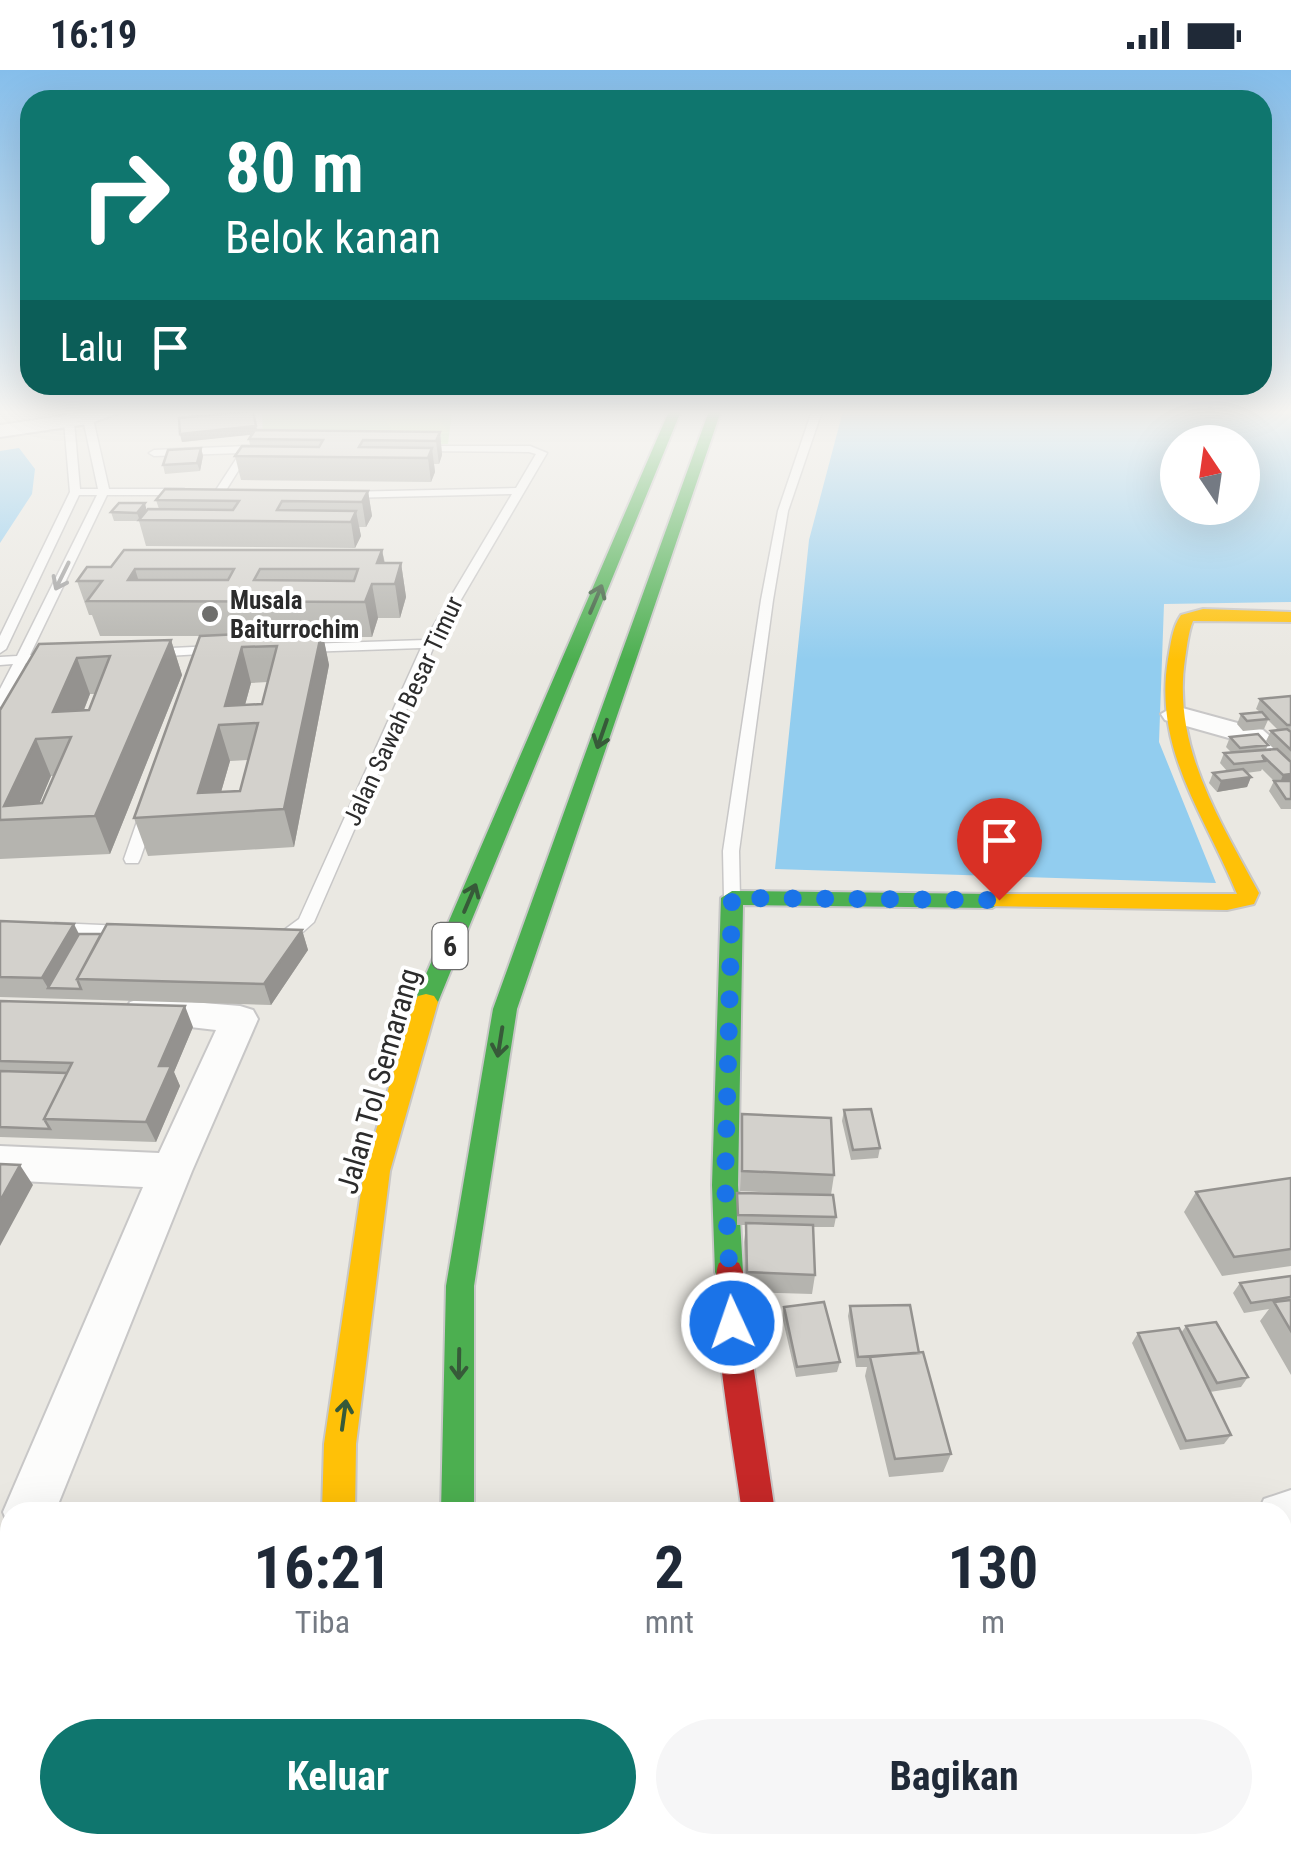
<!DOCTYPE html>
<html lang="id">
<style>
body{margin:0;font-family:"Roboto Condensed",sans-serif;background:#f6f6f7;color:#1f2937;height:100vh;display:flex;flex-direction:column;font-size:38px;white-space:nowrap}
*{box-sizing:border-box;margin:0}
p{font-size:32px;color:#747a83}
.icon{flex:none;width:55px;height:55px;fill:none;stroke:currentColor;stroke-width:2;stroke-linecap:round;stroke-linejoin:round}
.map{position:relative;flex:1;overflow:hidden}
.panel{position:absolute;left:0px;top:1432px;width:1292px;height:352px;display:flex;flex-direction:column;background:#fff;border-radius:30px 30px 0 0;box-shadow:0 10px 40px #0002}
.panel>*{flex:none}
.hud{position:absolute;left:20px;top:20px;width:1252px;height:305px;border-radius:30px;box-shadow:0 10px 40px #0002;background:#0f766e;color:#fff;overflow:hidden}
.needle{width:65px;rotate:347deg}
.buttons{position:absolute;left:1160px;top:355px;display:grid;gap:20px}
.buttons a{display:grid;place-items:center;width:100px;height:100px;border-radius:50%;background:#fff;box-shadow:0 10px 40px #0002;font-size:50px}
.pin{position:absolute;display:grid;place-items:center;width:85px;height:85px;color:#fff;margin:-102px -42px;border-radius:50% 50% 50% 0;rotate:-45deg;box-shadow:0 0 10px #0007}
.pin .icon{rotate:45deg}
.me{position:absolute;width:110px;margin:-55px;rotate:357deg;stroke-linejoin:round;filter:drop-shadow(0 0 8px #0008)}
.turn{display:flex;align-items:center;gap:35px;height:210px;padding:0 40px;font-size:45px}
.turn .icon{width:130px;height:130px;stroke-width:2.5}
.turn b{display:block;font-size:70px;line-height:85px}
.then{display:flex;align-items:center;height:95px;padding:0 40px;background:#0003;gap:20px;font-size:38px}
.eta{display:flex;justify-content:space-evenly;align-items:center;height:170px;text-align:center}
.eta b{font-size:60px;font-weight:700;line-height:70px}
.cta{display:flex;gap:20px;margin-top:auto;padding:20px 40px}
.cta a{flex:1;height:115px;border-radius:60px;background:#0f766e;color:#fff;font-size:40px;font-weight:700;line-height:115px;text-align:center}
.cta a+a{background:#f6f6f7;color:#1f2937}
.status{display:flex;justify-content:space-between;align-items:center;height:70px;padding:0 50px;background:#fff;direction:ltr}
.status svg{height:28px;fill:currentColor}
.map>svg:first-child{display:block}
</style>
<div class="status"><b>16:19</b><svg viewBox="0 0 49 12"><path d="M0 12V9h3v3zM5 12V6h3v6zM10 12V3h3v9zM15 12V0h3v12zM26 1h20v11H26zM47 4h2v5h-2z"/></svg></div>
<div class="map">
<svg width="1291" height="1783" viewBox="0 0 1291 1783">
<rect width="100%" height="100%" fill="#eae8e2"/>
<path fill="#c7e7b9" d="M262,341h190l-4,33 -185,-2z"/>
<path fill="#d2ebb7" d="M433,341l16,22 -51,6 -17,-27z"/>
<path fill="#92cdef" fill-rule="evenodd" d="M843,341h448v191l-127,2 -5,138 57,141 -441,-14 34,-329zM1178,372h64v66h-64z
M19,378l16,21 -3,25 -32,49v-92z"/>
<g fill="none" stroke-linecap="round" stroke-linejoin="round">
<g stroke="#c8c7c7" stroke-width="3">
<path id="lane" d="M68,341h9l-3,11 6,67h18l-15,-70 5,-3 5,3 16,70h75l5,3 -5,3h-77l-77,160 24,-2 6,4 -6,4 -28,2 -19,40 -7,4v-18l13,-25 -13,1v-8l17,-1 80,-161h-18l-73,154 -6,4v-17l70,-144 -6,-70z
M812,341h10l-34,100 -15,89 -34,251 1,47 -8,5 -8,-5 -1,-47 38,-251 17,-89z
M247,376l18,3 -15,3 -27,43 -4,1 -5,-3 26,-40 -86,3 -5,-3 5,-3z
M421,376h109l17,7 -112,191 -121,278 -19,17 -26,2 -3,-4 3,-4 15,-3 15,-11 122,-271 -116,4 -6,-4 6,-4 120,-4 87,-146 -167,4 -5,-3 5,-3 171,-4 20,-34 -7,-2 -111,-1v-4z
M214,576l4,1v6l-68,4 -6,-4 6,-4z
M147,741l8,5 -15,43 -2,4h-12l-2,-4 15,-43z
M55,853l69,3 9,6 -9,6 -75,-5 -3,-4z"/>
</g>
<g stroke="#c8c7c7" stroke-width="4">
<path id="street" d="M97,341h27l-36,13 -88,13v-12z
M1175,636l88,24 28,25v25l-10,-3 -38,-35 -78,-22 -4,-6z
M143,928l97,8 13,4 5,9 -66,152 -137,341h-45v17l-7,-17 140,-325 -143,-7v-34l159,7 57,-123 -86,-10 -5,-9 5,-9z
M1291,1420v52l-9,1v-31h-24l6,-13z
M10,1461v74l-10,4v-74z
M10,1698v60l-10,2v-60z
M820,1775h62l3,8h-62z"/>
</g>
<g stroke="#c8c7c7" stroke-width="4">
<path id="fast" d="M669,341h12l-243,591 -4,6h-16l-4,-6z
M709,341h12l-204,598 -43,277v226h-33l5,-226 47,-277z
M732,821l260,3 11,7 -11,7 -249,-3 -5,280 5,87 -4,9 -10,4 -10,-4 -4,-9 -3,-87 9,-287z
M452,1775h40l1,8h-40z"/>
</g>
<g stroke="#c8c7c7" stroke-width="4">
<path id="slow" d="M1203,539l88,3v10l-98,-1c-5,12 -6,26 -8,38 -13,87 34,160 74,234l-5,11 -27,6 -243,-4 -3,-5 3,-5 8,-2h245c-32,-79 -84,-144 -69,-235 3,-16 4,-31 13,-44z
M426,924l8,2 4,6 -48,169 -34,273 -1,68h-33l2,-68 40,-273 50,-169 4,-6z
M318,1775h40v8h-40z"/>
</g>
<g stroke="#c8c7c7" stroke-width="4">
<path id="jam" d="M729,1189l10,4 4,9 4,51 28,189h-33c-5,-43 -37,-219 -23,-249z"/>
</g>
<use href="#lane" fill="#fcfcfb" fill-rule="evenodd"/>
<use href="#street" fill="#fcfcfb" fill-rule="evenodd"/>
<use href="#fast" fill="#4caf50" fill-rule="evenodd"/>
<use href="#slow" fill="#ffc107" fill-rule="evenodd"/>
<use href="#jam" fill="#c62828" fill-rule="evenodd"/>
</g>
<path fill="#b5b4af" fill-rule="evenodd" d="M257,360l183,2 2,23 -3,9h-5l1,8 -4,10 -190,-2 -6,-24 15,-10 -1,-7 3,-5 -70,8 -2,-8z
M201,378l2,8 -3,15 -35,3 -2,-9z
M368,421l4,25 -6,11h-7l2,9 -6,12 -209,-2 -7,-25h-25l-3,-9 48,-3 -3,-9z
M382,480l3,13h16l5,34 -6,21h-22l-6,19h-49l6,28 -35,182 -146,9 -14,-38 66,-182h-100l-8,-21h-3l-12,-34 34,-14zM268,612l-6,22 -17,1 6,-22zM248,690l-8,31 -19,1 9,-31z
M171,570l11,35 -72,179 -110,5v-149l39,-66zM90,624h5l-6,16h-5zM51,706h3l-12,27h-3z
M1291,626v113h-10l-12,-18 5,-10 -12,-12 -1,2 -15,2 5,4 -4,10 -30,5 -8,-9 4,-10 14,-2 -7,-8 4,-10 7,-1 -5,-5 4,-10 38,8 -2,4h8l-8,-8 5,-10 7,-1 -10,-10 -4,9 -21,2 -6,-7 4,-10 19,-2 -4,-3 4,-10z
M0,851l79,13 223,-4 6,20 -37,55 -271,-8z
M0,931l193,26 -19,45 6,14 -24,56 -156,-5z
M844,1040l36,38 -2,10 -27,2 -9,-39z
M742,1044l92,61 -3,20 5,22 -2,10h-21l2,48 -3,19 -67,-2 -1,-50 2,-17h-9v-32l80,2 -77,-4z
M1291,1108v88l-69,10 -38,-64 12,-20z
M1291,1206v99l-31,-54 9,-12 -25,4 -11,-20 7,-10z
M850,1236l69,47 32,101 -8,18 -54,5 -24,-101 2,-9h-11l-8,-51z
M784,1237l56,55 -3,10 -41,5 -14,-61z
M1186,1256l62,51 -7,10 -31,5 21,43 -7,9 -44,6 -48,-107 6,-10h43z
M1291,1470v71l-9,1v-71z
M1078,1775h34l-5,4z"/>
<path fill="#94928f" d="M27,341h22l-21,2z
M253,341l5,23 -76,8 -2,-8z
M440,362l2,23 -3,9 -3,-23z
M201,378l2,8 -3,15 -3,-8z
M432,378l3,24 -4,10 -3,-24z
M368,421l4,25 -6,11 -4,-25z
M145,433l2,9 -7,9 -3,-8z
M356,441l5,25 -6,12 -4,-26z
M382,480l6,33 -11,-20z
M401,493l5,34 -6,21 -5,-34z
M135,499l10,32 -17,-21z
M372,514l6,34 -6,19 -7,-35z
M322,560l7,35 -35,182 -10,-38z
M171,570l11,35 -72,179 -15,-38z
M242,577l9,36 -11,40 -15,-17z
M77,588l13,36 -18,46 -19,-28z
M219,655l11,36 -15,52 -17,-20z
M36,669l15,37 -18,43 -29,-13z
M1291,704v9l-12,2 4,-10z
M1251,707l-4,10 -30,5 4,-11z
M74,854l10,20 -36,44 -6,-10z
M302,860l6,20 -37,55 -7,-21z
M185,936l8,21 -19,45 6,14 -24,56 -10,-20 13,-56z
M20,1095l13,20 -33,61v-45z"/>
<path fill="#d3d1cc" stroke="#94928f" stroke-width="2.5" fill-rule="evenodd" d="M253,341l3,15 -76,8 -1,-16z
M255,360l185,2 -4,9 -73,-1 -4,7 73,1 -4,10 -193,-2 7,-10 77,1 4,-7 -74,-1z
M201,378l-4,15 -34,2 5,-15z
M165,419l203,2 -6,11 -80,-1 -5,9 79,1 -5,11 -212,-2 9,-11 85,1 6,-9 -83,-1z
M119,433h26l-8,10 -26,-1z
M124,480h258l-5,13h24l-6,21h-23l-7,18 -278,-1 15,-20h-25l10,-14h24zM135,499h99l-6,11h-100zM260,499h98l-4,12 -100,-1z
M322,560l-38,179 -150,9 66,-182zM277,576l-15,58 -37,2 17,-59zM258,653l-18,68 -42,2 21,-68z
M171,570l-76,176 -95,4v-110l39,-66zM110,586l-21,54 -36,2 24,-54zM71,667l-29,66 -38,3 32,-67z
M1291,626v29h-4l-27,-26z
M1262,642l6,7 -21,2 -6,-7z
M1287,659l4,3v18l-20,-19z
M1258,664l10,11 -28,3 -10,-11z
M1277,679l14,13v12l-8,1 -21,-20 3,6 -31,3 -10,-11z
M1243,699l8,8 -30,4 -8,-8z
M1274,711h17v18h-5z
M0,851l74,3 -32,54 -42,-1z
M107,854l195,6 -38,54 -187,-5z
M79,864h22l-24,45 4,10 -33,-1z
M0,931l185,5 -26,60h12l-25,56 -102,-3 28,-56 -72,-2z
M0,1001l67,2 -23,46 6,10 -50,-2z
M871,1039l9,39 -27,2 -9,-40z
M742,1044l89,4 3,57 -92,-4z
M0,1094l20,1 -20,36z
M1291,1108v71l-57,8 -38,-65z
M737,1123l96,2 3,22 -98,-2z
M746,1153l67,2 2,50 -68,-3z
M1291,1206v21l-40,6 -11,-20z
M1291,1230v31l-17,-29z
M824,1232l16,60 -43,5 -13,-60z
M910,1235l9,48 -61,4 -8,-51z
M1216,1252l32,55 -31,6 -31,-57z
M1179,1258l52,107 -45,6 -48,-108z
M923,1282l28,102 -56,5 -25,-102z
M1291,1470v58l-9,1v-58z"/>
<defs><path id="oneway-shaft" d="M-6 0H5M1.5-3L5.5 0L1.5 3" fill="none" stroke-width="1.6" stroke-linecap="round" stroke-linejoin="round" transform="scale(2.5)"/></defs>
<use stroke="#9e9e9e" href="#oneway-shaft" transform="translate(62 506) rotate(116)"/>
<g stroke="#375a39">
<use href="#oneway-shaft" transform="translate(596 529) rotate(-67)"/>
<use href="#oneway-shaft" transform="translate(602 664) rotate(109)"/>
<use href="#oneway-shaft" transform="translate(470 828) rotate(-67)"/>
<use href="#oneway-shaft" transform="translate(500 972) rotate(99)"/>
<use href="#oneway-shaft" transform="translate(459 1294) rotate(91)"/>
<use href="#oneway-shaft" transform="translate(344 1345) rotate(-82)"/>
</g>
<linearGradient id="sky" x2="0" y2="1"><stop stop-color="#85beeb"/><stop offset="0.58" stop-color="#f6f5f2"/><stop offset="1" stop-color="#f6f5f2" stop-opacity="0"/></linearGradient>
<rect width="1291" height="590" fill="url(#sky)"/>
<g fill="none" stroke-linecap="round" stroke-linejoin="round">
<path stroke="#1a73e8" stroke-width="18" stroke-dasharray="0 32.4" d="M732,1253l-7,-139 7,-286 267,2"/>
</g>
<circle fill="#6e6e6c" stroke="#fff" stroke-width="4" cx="210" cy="544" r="10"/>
<g text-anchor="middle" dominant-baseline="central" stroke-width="8" stroke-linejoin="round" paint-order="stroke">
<g font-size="25" font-weight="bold" fill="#2c2c2c" stroke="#fff" text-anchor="start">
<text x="230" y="530">Musala<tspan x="230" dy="29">Baiturrochim</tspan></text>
</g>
<g font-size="25" fill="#2c2c2c" stroke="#fff">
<text transform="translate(403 641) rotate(-65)">Jalan Sawah Besar Timur</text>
</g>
<rect fill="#fff" stroke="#6b6b6b" stroke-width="2.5" x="432.5" y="853" width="35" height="46" rx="8"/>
<g font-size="28" font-weight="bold" fill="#2c2c2c">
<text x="450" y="876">6</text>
</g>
<g font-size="30" fill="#2c2c2c" stroke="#fff">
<text transform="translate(378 1011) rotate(-74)">Jalan Tol Semarang</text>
</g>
</g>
</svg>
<div class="buttons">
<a><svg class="needle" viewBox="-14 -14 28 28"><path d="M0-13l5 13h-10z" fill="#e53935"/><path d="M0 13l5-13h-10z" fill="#747a83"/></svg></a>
</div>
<div class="pin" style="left:999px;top:830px;background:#d93025"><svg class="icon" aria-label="arrive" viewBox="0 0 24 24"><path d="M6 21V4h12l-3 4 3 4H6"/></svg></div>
<svg class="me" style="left:732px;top:1253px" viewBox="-20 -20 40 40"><circle r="17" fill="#1a73e8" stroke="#fff" stroke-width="3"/><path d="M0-11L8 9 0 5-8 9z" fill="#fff"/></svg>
<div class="hud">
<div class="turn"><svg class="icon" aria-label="right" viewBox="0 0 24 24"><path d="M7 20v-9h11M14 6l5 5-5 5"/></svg><div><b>80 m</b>Belok kanan</div></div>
<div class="then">Lalu<svg class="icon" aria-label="arrive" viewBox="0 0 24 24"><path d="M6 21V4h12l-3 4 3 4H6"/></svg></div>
</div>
<section class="panel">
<div class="eta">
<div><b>16:21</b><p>Tiba</p></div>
<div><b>2</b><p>mnt</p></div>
<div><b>130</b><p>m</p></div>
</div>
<div class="cta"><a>Keluar</a><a>Bagikan</a></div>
</section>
</div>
